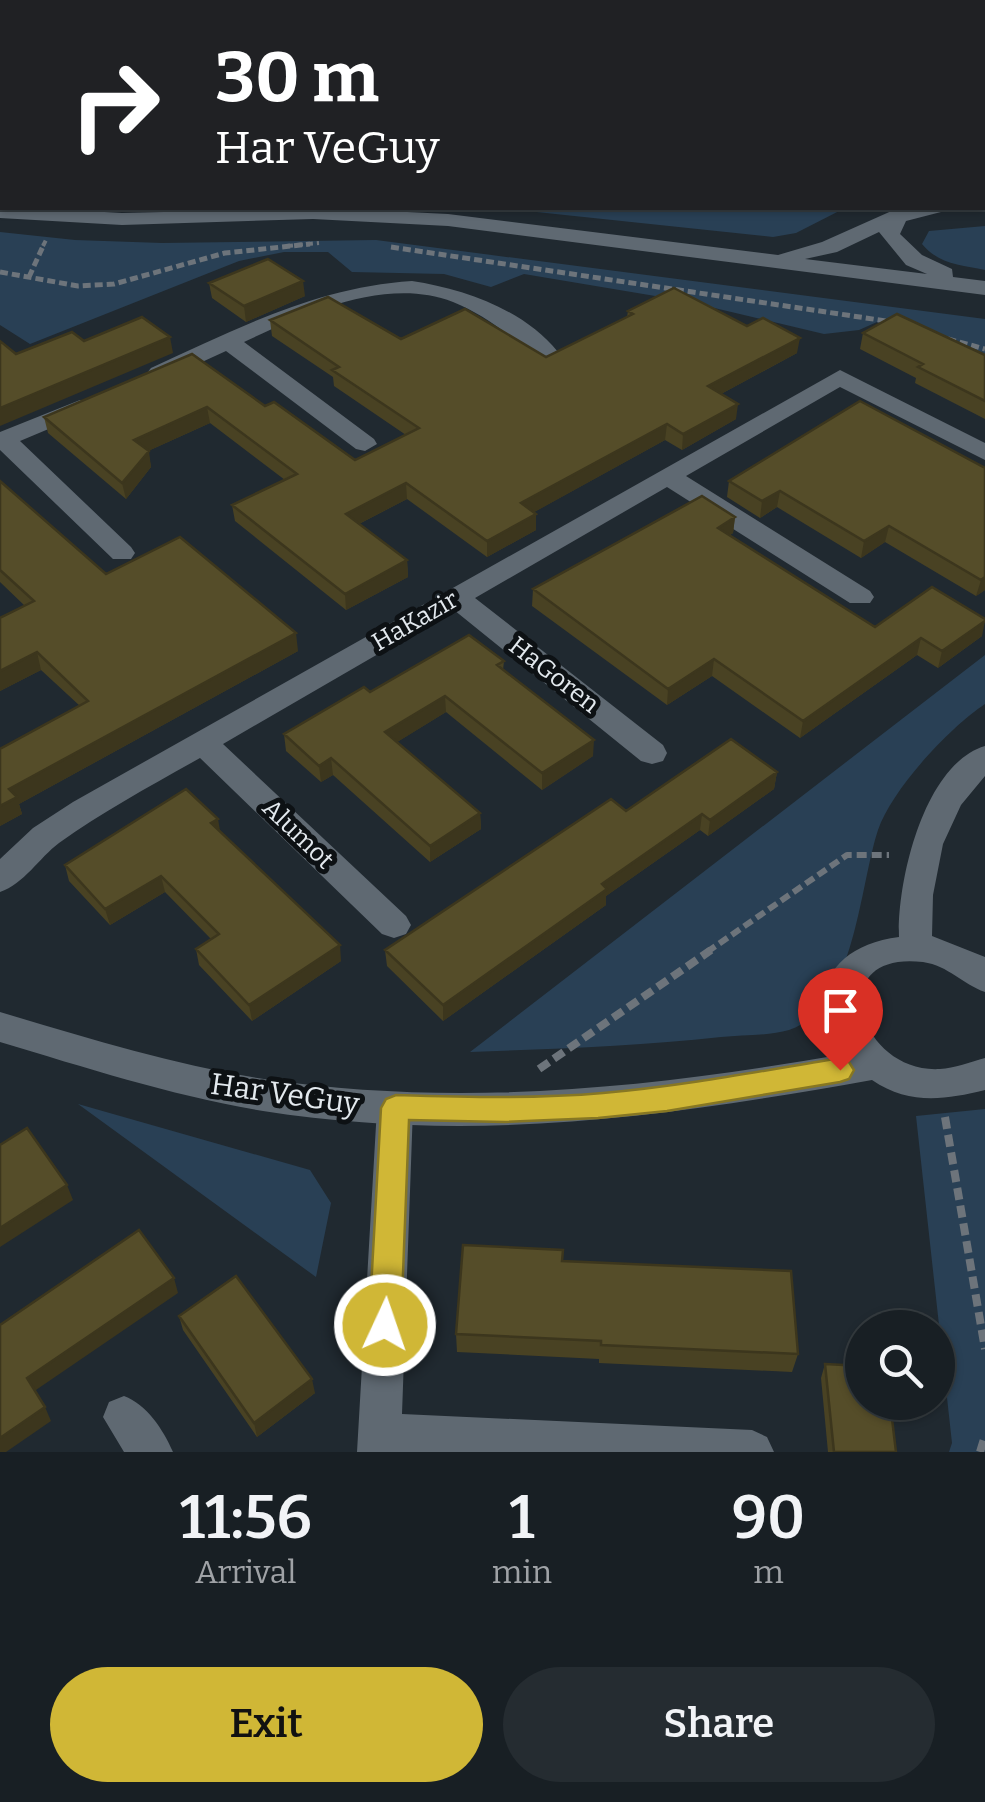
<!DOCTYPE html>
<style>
body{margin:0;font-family:Bitter,serif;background:#252c31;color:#f1f3f6;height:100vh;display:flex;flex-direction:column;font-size:38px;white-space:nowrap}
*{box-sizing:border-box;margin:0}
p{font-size:32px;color:#9fa2a6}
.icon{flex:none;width:55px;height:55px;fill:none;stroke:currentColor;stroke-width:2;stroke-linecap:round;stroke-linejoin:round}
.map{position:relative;height:1452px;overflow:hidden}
.sheet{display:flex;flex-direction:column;background:#181f24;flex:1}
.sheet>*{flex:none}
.top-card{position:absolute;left:0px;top:0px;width:985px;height:210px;box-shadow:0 2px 8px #0004,0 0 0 2px #363d41;background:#202124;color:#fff;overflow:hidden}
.fabs{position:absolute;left:845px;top:1310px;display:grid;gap:20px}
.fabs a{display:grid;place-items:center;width:110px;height:110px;border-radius:50%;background:#181f24;box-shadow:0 2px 8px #0004,0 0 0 2px #363d41;font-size:50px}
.pin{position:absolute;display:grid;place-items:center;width:85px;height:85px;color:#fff;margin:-102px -42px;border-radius:50% 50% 50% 0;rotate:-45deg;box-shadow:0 0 10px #0007}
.pin .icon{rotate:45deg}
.me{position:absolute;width:110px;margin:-55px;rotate:3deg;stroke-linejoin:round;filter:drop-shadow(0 0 8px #0008)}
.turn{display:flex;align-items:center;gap:35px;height:210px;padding:0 50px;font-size:45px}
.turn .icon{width:130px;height:130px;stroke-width:2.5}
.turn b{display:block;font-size:70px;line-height:85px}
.eta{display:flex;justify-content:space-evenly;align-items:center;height:170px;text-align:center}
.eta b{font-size:60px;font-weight:600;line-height:70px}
.cta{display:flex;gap:20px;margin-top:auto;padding:20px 50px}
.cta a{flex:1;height:115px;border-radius:60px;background:#d0b736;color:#111;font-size:40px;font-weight:600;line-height:115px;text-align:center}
.cta a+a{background:#252c31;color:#f1f3f6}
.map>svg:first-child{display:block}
</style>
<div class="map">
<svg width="985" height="1452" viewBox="0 0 985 1452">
<rect width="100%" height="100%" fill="#202930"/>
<path fill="#294055" d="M498,208h347l-49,25 -23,4z
M985,226v44c-24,-5 -47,-6 -63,-26l7,-13z
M0,232l75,8 87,3 214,-3 609,79v50l-108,-47 -18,8 -35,4 -139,-33 -161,-27 -33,13 -47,-13 -92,-2 -24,-20h-44l-45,9 -209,83 -30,-19z
M985,655v49c-35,23 -93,85 -107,126 -19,58 -23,177 -89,200 -20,6 -47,5 -68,7 -84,9 -167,12 -251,15z
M78,1104l232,66 21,33 -15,74z
M985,1109v343h-36l3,-9 -36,-327z"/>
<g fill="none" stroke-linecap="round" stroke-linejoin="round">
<path stroke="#6d747b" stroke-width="4" stroke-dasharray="6 4" stroke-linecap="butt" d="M43,246l3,-6
M287,246l32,-3"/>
<path stroke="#6d747b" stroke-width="5" stroke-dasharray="8 4" stroke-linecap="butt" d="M391,247l502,75
M0,272l78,14 36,-2 111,-31 85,-9
M29,277l15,-33
M948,339l37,10"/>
<path stroke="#6d747b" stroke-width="6" stroke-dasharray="10 5" stroke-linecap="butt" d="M707,952l140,-97h42"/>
<path stroke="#6d747b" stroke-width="8" stroke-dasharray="12 6" stroke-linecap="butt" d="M539,1069l172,-119
M945,1117l40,232
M980,1452l5,-16"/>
<path fill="#5f6972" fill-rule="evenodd" d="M982,47h3l-3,11z
M982,89h3v12l-3,-1z
M0,116l2,1v12l-2,-1z
M412,281c52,8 111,28 146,71l-12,7 -8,-2c-27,-20 -54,-43 -85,-55 -67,-26 -149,12 -209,40l130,97 3,5 -12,7 -9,-2 -130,-98 -59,27 -8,2 -12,-7 4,-5c85,-39 166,-81 261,-87z
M840,370l145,73v17l-145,-73 -154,89 184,115 4,6 -4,6h-20l-183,-116 -192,111 188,147 4,8 -4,8 -11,3 -11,-3 -187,-151 -231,134 183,172 5,9 -5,9 -12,4 -12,-4 -182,-176c-48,27 -96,53 -141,85 -20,15 -35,41 -59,49v-33l33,-31 40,-26z
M80,400l12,7 -3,5 -69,29 111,106 4,6 -4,6h-18l-113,-109v-18z
M395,1092l13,5 5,11 -11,306 350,16 15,7 7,15h-417l20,-344 5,-11z
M124,1396c23,9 39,33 49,56h-49l-21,-35 6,-15z"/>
<path fill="#5f6972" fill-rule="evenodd" d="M0,206l122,7 204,-5 122,6 330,41 44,-13 74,-33 48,-1 -3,4 -35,9 -6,13 22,21 30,14 1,8 32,4v14l-537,-69 -135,-7 -191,6 -122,-7zM879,232l27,33 21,9 -122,-15 32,-7z
M985,746v30l-24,29 -18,39 -10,51 -1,41 53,21v35c-23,-8 -36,-26 -62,-30 -102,-12 -64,112 17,107 14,-1 31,-7 45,-11v32c-41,10 -76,15 -113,-10 -208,37 -397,64 -609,31 -90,-15 -176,-43 -263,-69v-30c87,26 174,53 264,67 197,29 387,9 581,-25 -42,-60 -15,-108 54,-117 -2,-56 25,-173 86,-191z"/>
</g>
<path fill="#494223" d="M209,283l96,13 -59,26 -34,-24z
M628,311l169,42 -76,41 15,25 -54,31 -17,-10 -131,72 2,2v16l-49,27 -80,-58 -48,25 48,36 1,17 -62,33 -111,-89 -3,-16 53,-25 -75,-57 -62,28 3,16 -25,32 -78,-66 -4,-16 148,-63 73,52 90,54 51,-25 -72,-49 -1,-9 -61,-41 -2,-16 276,37 81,-40z
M863,333l122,22v64l-70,-36 1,-5 -56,-29z
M985,468v122l-9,6 -91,-54 -24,16 -84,-51 -17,11 -33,-21 2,-16z
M0,481l106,93 192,77 -279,153 3,10 -22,12v-77l80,-43 -39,-36 -41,21v-73l25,-12 -25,-24z
M735,517l-2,16 -3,2 145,92 107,9 -44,32 -21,-13 -117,83 -88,-62 -45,29 -135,-99 1,-17z
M504,661l-1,9 90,86 -51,34 -96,-78 -49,30 83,71 1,16 -51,33 -97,-87 -12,7 -35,-31 -2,-17 86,-42z
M777,772l-3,17 -66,47 -8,-6 -94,66v9l-163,116 -56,-55 -2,-16 241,-139z
M220,832l121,129 -89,60 -53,-56 -3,-16 15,-10 -46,-47 -55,33 -41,-44 -4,-16z
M562,1261l236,93 -6,18 -193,-9v-4l-142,-7 -1,-18z
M179,1316l136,77 -58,44 -74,-107z
M825,1364l71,88h-68l-7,-74z"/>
<path fill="#3c361d" d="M982,21h3v17l-3,1z
M303,281l2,15 -59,26 -2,-16z
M170,337l3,16 -173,73v-18z
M800,338l-3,15 -91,49 2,-16z
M738,404l-2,15 -54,31 1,-16z
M207,407l3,16 -73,33 -3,-16z
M667,424l-2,16 -145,80 1,-17z
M149,451l2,16 -25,32 -4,-16z
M406,483l1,16 -60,31 -1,-16z
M780,491l-3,16 -17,11 2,-17z
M536,514v16l-49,27v-16z
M735,517l-2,16 -17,11 2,-16z
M889,526l-4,16 -24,16 3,-17z
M407,560l1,17 -62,33 -1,-16z
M985,577v13l-9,6 5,-16z
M985,621l-3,15 -44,32 4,-17z
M296,633l2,18 -279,153 3,10 -22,12v-20l9,-17z
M921,638l-4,17 -117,83 3,-17z
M37,652l4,18 -41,21v-20z
M714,659l-2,17 -45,29 1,-16z
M445,696l1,16 -60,37 -1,-17z
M594,740l-1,16 -51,34v-17z
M331,758l2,17 -12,7 -2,-16z
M777,772l-3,17 -66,47 2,-16z
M480,813l1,16 -51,33v-16z
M702,814l-2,16 -94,66v9l-163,116v-16l159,-121z
M218,819l3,17 -10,-13z
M161,876l4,16 -55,33 -5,-16z
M340,945l1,16 -89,60 -3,-16z
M67,1185l6,15 -73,47v-19z
M174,1278l4,15 -145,99 -6,-14z
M312,1379l3,14 -58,44 -3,-14z
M45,1407l6,14 -45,31h-6v-14z"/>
<path fill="#554d29" stroke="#3c361d" stroke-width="2.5" d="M117,0h868v21h-3v-19h-865z
M268,259l35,22 -59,25 -35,-23z
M674,288l73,38 16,-8 37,20 -92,48 30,18 -55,30 -16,-10 -146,79 15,11 -49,27 -81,-58 -60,31 61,46 -62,34 -113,-89 65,-31 -90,-67 -73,33 15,11 -27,32 -78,-66 148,-63 73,52 9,-4 81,58 64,-32 -87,-58 7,-3 -69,-47 58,-23 73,42 64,-30 81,48 87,-43 -5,-3z
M897,314l88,41v46l-67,-34 5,-3 -60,-31z
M142,317l28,20 -170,71v-67l16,13 56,-22 12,9z
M860,401l125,67v109l-4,3 -92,-54 -25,15 -84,-50 -18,10 -33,-20z
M0,481l106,93 74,-37 116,96 -287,156 8,8 -17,9v-57l88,-48 -51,-49 -37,19v-53l34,-17 -34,-31z
M702,496l33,21 -17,11 157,99 57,-40 53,32v2l-43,30 -21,-13 -118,83 -89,-62 -46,30 -135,-100z
M469,635l35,26 -7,4 97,75 -52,33 -97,-77 -60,36 95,81 -50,33 -99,-88 -12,8 -35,-32 80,-47 6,5z
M731,739l46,33 -67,48 -8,-6 -100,70 5,5 -164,116 -58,-55 226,-151 15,12z
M186,789l32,30 -7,4 129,122 -91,60 -53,-56 23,-15 -58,-58 -56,33 -40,-44z
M27,1128l40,57 -67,43v-83z
M139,1230l35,48 -147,100 18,29 -45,31v-113z
M463,1245l100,5 -1,11 229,10 7,83 -197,-9v-4l-145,-7z
M236,1276l76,103 -58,44 -75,-107z
M825,1364l37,2v36h28l6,50h-62z"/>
<path fill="#d0b736" stroke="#877723" stroke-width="2.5" d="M840,1058l9,4 5,8 -5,9 -9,3 -173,29 -69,7 -93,4 -96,-2 -8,205 -5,11 -11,4 -11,-4 -5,-11 12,-217 5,-9 10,-4c69,2 138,4 207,-2 80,-7 158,-22 237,-35z"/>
<g text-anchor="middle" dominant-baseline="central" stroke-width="10" stroke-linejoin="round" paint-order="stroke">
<g font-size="25" fill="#e3e9ee" stroke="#0d1114">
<text transform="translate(415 621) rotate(-30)">HaKazir</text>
<text transform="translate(554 675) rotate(38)">HaGoren</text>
<text transform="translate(298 834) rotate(44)">Alumot</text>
</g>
<g font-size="30" fill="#e3e9ee" stroke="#0d1114">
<text transform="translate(285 1094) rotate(8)">Har VeGuy</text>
</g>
</g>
</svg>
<div class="fabs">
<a><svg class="icon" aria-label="search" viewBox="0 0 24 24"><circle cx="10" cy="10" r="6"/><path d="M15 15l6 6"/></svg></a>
</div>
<div class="pin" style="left:840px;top:1070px;background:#d93025"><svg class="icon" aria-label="arrive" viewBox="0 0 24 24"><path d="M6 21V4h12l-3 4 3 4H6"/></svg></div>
<svg class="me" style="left:385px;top:1325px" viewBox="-20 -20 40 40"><circle r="17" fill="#d0b736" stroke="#fff" stroke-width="3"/><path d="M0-11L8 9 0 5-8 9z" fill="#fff"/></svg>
<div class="top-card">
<div class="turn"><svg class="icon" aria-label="right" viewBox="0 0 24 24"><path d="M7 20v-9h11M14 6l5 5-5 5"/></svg><div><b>30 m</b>Har VeGuy</div></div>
</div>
</div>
<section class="sheet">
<div class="eta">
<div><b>11:56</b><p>Arrival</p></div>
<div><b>1</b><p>min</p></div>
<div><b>90</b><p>m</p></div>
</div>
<div class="cta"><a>Exit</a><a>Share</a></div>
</section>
